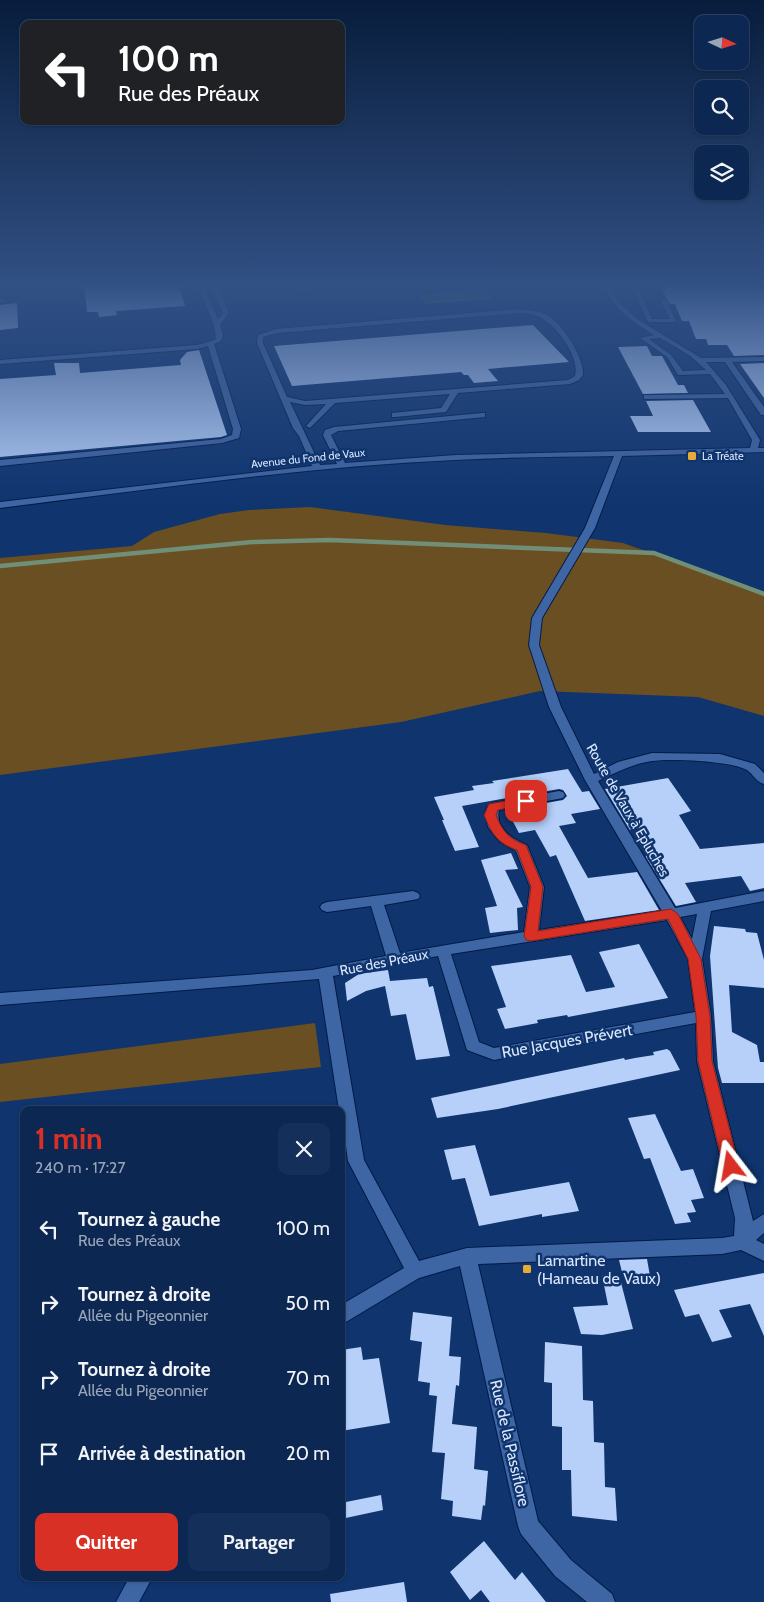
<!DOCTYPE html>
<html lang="fr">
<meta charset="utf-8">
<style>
body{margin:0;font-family:Cabin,sans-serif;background:#142f59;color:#f1f3f6;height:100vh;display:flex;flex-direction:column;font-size:19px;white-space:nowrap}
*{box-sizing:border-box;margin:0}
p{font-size:16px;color:#9aa5b8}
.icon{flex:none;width:28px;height:28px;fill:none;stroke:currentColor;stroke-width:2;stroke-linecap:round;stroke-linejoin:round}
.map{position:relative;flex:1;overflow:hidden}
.drawer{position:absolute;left:20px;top:1106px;width:325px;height:475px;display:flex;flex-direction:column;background:#0b2752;border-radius:10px;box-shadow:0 1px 4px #0004,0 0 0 1px #2b4469}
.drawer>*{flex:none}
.banner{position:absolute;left:20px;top:20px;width:325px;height:105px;border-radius:10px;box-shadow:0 1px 4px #0004,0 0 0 1px #2b4469;background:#202124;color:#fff;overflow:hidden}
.needle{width:32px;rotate:94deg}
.buttons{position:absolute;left:694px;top:15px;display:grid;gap:10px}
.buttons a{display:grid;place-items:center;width:55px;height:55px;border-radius:10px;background:#0b2752;box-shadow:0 1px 4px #0004,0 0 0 1px #2b4469;font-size:25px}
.pin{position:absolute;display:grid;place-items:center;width:42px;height:42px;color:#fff;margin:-21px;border-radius:10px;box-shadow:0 2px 8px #0006}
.me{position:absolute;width:55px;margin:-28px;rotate:346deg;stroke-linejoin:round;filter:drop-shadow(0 0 4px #0008)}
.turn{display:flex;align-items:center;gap:18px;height:105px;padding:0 15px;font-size:22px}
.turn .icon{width:65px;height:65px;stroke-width:2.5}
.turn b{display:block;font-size:35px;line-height:42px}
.round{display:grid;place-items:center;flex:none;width:52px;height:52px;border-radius:10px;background:#142f59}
.summary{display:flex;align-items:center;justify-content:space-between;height:85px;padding:0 15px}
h1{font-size:30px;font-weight:700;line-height:38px;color:#d93025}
.cta{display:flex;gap:10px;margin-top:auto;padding:10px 15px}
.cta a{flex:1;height:58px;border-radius:10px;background:#d93025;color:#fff;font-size:20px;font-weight:700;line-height:58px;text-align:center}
.cta a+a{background:#142f59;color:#f1f3f6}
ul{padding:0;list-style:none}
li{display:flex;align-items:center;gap:15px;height:75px;padding:0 15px}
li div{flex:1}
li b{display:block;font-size:19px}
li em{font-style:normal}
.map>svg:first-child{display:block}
</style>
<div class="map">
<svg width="764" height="1602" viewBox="0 0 764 1602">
<rect width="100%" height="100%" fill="#0f346e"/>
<path fill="#694f22" d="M310,507l135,18 101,8 77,10 141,50v123l-66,-19 -158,-6 -139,31 -401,53v-217l132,-12 22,-14 66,-18 29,-4z
M315,1023l6,44 -321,35v-38z"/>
<path fill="#45693c" stroke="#718f76" d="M486,291l7,7 -66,5 -6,-7z"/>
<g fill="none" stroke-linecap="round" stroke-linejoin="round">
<path stroke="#718f76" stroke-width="4.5" d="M0,566l252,-24 78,-2 324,13 110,41"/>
</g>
<path fill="#b6d0fa" d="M84,285h95l6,21 -69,5 1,4 -18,2 -1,-5h-11z
M664,285h100v70l-30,1 -7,-11h-19l-2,-6h-10l-7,-18h-7l-7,-17h-5l-3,-5 -5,-10h4z
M17,303l1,25 -18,2v-25z
M533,325l36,37 -81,7 10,12 -24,2 -6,-8h-4l-3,-3 -169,14 -18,-40z
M647,346l5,10h10l16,29h6l4,8 -45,1 -25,-47z
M199,350l28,85 -6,2 -221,20v-78l56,-4 -2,-12h25l1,10 101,-8 -1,-5 7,-8z
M764,363v35l-24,-34z
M693,400l18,32h-73l-8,-16h23l-7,-15z
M568,769l14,23 7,-1 11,18 -29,5 5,9 -17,3 29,52 49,-6 22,38 -74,11 -29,-66 -6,2 -15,-27 -16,3 -12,-23 56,-10 4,-4 -4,-6 -4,-1 -97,17 17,41 -24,4 -13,-31h2l-10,-23 40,-7 -2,-4 22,-3 -2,-2z
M668,778l23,33 -12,4 21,34 64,-6v45l-14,3 -9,-15 -56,7 11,19 -20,4 -30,-49 -2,-30 -14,3 -25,-41z
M511,853l7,16 -13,1 18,37 -6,1 1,22 -28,3 -5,-25 12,-2 -16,-46z
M714,926l31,3 1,3 11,1 7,27v28l-35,-3 3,47 25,13 3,17h4v21h-42l-4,-15 -8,-112z
M639,944l29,54 -100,19 -1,-2 -30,5 1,3 -33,6 -8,-20 9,-2 -15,-41 80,-11 15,37 29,-5 -16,-35z
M388,970l2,11 37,-3 2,9 4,-1 17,70 -34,4 -10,-46 -15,2 -6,-30 -19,5 -19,10 -2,-18 14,-9z
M667,1049l3,2 10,19 -182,39 -61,9 -6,-20 193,-40 1,2 10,-2 19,-3 -1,-3z
M655,1114l26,57 12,-2 11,29 -13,2 5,12 -9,1 4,9 -16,2 -25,-66 -6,1 -16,-41z
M475,1145l15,51 79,-14 10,29 -37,6v-3l-63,12 -14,-48 -13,2 -8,-30z
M647,1259l3,17h-27l-4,-16z
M764,1273v63l-14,-32 -31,6 13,27 -20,5 -13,-28 -14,3 -11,-27z
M602,1275h17l14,54 -31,6 -21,-1 -8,-27 35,-2z
M413,1312l39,5 -3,39 12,1 -2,29 -3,-1 -4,39 25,3 -3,42 14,2 -3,35 -2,-1 -2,15 -29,-4 1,-15 -12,-2 4,-46 -13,-1 5,-56 -8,-1 1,-12 -12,-2 4,-39 -12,-2z
M545,1342l37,4 1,54 10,1 1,41 10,1 1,44 10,1 2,33 -45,-5 -1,-46h-9v-43l-10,-1v-43l-8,-1z
M361,1347l2,13 16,-2 11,65 -49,8v-81z
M381,1495l2,15 -42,9v-16z
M484,1541l31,39 7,-8 24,30h-56l-9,-12 -11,10 -20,-28z
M404,1582l3,20h-76l-1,-8z"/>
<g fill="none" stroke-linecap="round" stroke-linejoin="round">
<g stroke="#021b47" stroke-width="2">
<path id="minor" d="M197,285h6l15,34 5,-6 -12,-28h6l12,28 -9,12 3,11 -2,5 -7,3 27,85 -2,9 -17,5 -222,23v-6l221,-21 11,-4 1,-6 -25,-83 -11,3 -197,15v-4l197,-15 18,-5c4,-11 -13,-43 -18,-55z
M298,285h43l-38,5z
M603,285h6l6,13 22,21 64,39 63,-1v4l-32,1 32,45v8h-3l-36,-53h-19l20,23 34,55 -2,8h6v4l-142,4 -27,72 -53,90 -3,27 22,62 33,67 24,-12 34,-9 68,1 35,10 9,9v11c-8,-2 -11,-10 -17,-14 -16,-9 -77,-12 -95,-9 -20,3 -37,12 -54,20l77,127 89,-17v10l-53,10 -9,48 9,57 2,45 40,160 11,-7v19l-8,7 8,4v17l-23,-11 -19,4 -244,10 60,257 33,39 41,34 3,8h-28l-32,-26 -34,-42 -3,-8 -58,-260 -41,12 -78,47v-20l63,-37 -56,-107 -7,-51h-2l-20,-131 -319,26v-12l312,-23 74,-14 -15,-50 -44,6 -5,-2 -2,-3 2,-3 5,-2 86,-11 5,2 2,3 -2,3 -34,6 16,48 124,-21 6,-45 -14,-36 -17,-10 -11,-14 -3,-13 2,-7 6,-4 66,-12 4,1 2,3 -2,3 -64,12c-4,19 13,29 28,35l17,42 -5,43 123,-19 -77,-131 -36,-73 -20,-62 3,-27 53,-90 29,-72c-53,1 -106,1 -159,4 -152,7 -304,29 -455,48v-6l312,-36 -13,-30 -6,-8 -36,-85 1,-8 18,-6 244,-20c9,1 19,2 27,6 16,9 37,42 36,60l-4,5 -9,4 -112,9 -12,19 -51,5h-3v-4l49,-5 9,-14 -115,9 -25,25 -4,-2 20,-22 -21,1 -15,-3 30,63 17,-1 -14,-29 2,-5 9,-3 148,-14h3v4l-147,14 -7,4 14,28 111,-8 294,-7 2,-8 -24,-42 -84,1v-4h3l78,-1 -15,-20 -32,1 -11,-18 -27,-19 14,-3c-22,-13 -40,-26 -51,-50zM520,313c8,1 16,1 23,6 15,9 37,39 32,57l-7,4 -263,21 -18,-4 -24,-54v-6l14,-4zM660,338l29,17 17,15 -23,1 -12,-16 -22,-16zM697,914l-5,25 -12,-22zM667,920l21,39 7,53 -201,36 -15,-6 -28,-88zM438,956l29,94 27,10 202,-37 1,38 38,157 -1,18 -12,2 -255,10 -48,13 -55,-101 -31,-184z
M631,285h6l15,34h18l-9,-18 3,-2 3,2 9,21h-28z
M0,299l8,2 -8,2z
M129,1578h23l-13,24h-23z"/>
</g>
<use href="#minor" fill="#3f66a4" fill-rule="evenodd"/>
</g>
<linearGradient id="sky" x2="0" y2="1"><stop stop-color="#081d3c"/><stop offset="0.56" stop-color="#315084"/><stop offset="1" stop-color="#315084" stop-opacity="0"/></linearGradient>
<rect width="764" height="509" fill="url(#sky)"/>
<path fill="#d93025" stroke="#8d1f18" d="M526,797l4,1 1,3 -1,3 -32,6 -2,5c6,16 14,25 30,30l17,42 -5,44 133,-22 7,5 23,45 9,57 2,45 27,105 -3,4 -5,2 -5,-2 -3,-4 -25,-105 -2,-45 -8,-57 -20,-40 -137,22 -5,-1 -2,-4 7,-49 -14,-37c-19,-6 -26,-17 -33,-35l5,-11z"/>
<g fill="#e8ab37" stroke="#0f346e" stroke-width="2">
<rect x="687" y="451" width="10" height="10" rx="2.5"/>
<rect x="522" y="1264" width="10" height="10" rx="2.5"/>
</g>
<g text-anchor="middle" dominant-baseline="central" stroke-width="5" stroke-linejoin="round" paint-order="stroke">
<g font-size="11" fill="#d9e7fc" stroke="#0f346e" text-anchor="start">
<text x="702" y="456">La Tréate</text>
</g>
<g font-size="11" fill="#d9e7fc" stroke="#0f346e">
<text transform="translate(308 458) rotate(-6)">Avenue du Fond de Vaux</text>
</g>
<g font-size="14" fill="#d9e7fc" stroke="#0f346e">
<text transform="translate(628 810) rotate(60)">Route de Vaux à Epluches</text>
<text transform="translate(384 962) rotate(-11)">Rue des Préaux</text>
</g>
<g font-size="16" fill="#d9e7fc" stroke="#0f346e">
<text transform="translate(567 1041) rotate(-10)">Rue Jacques Prévert</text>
<text transform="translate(510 1443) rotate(77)">Rue de la Passiflore</text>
</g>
<g font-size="16" fill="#d9e7fc" stroke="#0f346e" text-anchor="start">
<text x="537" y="1260">Lamartine<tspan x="537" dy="18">(Hameau de Vaux)</tspan></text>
</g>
</g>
</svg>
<div class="buttons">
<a><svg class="needle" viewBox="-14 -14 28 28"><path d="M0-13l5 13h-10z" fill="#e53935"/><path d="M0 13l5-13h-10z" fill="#9aa5b8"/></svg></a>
<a><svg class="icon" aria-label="search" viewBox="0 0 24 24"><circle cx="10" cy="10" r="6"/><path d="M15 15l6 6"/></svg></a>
<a><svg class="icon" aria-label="layers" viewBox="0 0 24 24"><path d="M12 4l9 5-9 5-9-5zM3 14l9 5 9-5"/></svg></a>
</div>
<div class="pin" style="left:526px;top:801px;background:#d93025"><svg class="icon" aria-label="arrive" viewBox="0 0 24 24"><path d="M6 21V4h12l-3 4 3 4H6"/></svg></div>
<svg class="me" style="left:731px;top:1166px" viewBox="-20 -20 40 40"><path d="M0-17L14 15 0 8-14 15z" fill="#d93025" stroke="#fff" stroke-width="4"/></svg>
<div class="banner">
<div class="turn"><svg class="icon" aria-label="left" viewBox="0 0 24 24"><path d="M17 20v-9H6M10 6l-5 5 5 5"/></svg><div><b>100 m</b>Rue des Préaux</div></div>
</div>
<section class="drawer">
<div class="summary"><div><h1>1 min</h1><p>240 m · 17:27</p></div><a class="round"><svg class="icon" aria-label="close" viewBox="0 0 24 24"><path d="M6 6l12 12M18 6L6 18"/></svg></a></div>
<ul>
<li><svg class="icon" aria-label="left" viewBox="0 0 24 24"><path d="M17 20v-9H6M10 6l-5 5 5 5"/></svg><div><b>Tournez à gauche</b><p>Rue des Préaux</p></div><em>100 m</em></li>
<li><svg class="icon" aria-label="right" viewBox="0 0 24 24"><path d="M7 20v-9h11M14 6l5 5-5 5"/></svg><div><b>Tournez à droite</b><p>Allée du Pigeonnier</p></div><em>50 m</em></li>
<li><svg class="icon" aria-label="right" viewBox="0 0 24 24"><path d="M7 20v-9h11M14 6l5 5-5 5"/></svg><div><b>Tournez à droite</b><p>Allée du Pigeonnier</p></div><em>70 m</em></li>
<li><svg class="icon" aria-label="arrive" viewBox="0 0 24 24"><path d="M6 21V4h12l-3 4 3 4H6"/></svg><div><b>Arrivée à destination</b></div><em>20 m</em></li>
</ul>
<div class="cta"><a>Quitter</a><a>Partager</a></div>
</section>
</div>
